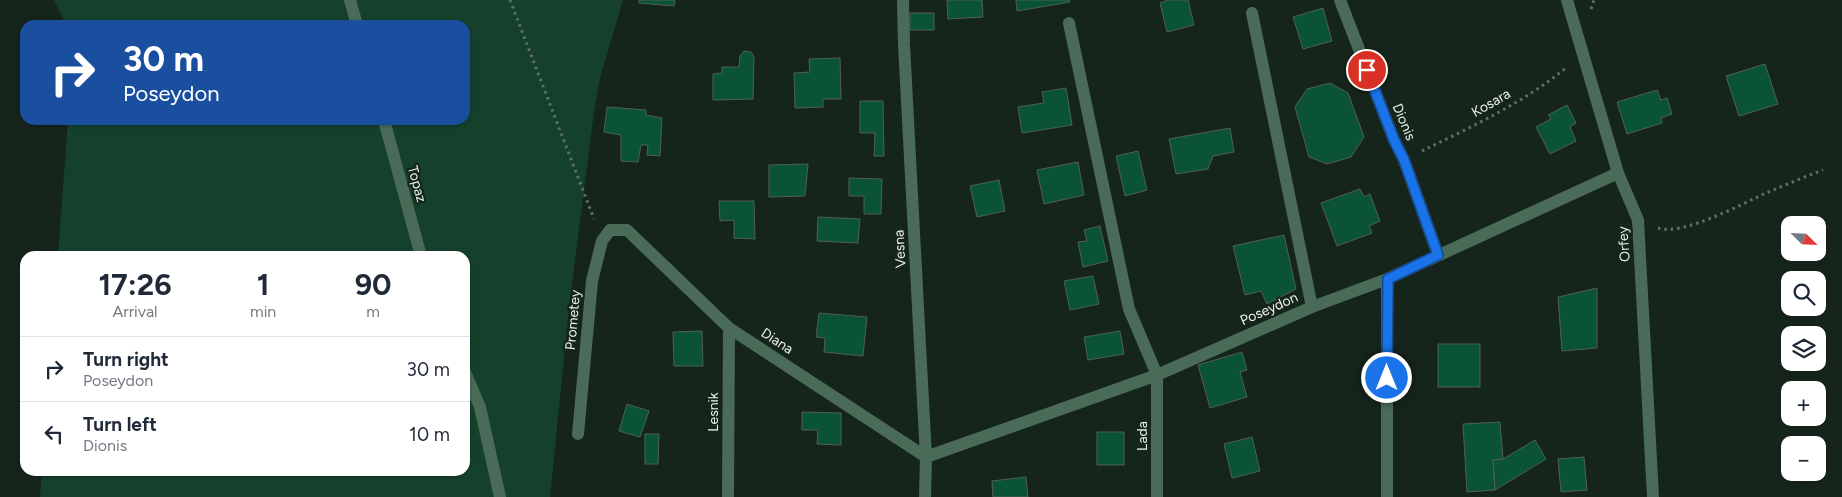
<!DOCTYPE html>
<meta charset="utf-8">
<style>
body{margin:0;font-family:Figtree,sans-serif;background:#f2f2f3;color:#1f2937;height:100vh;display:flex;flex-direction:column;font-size:19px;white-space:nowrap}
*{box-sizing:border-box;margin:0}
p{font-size:16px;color:#747a83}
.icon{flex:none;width:28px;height:28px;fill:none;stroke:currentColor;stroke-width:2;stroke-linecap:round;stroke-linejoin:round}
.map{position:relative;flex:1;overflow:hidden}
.drawer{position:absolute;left:20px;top:251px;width:450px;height:225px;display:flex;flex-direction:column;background:#fff;border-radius:15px;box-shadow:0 1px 4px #0004}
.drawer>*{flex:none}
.hud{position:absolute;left:20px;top:20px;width:450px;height:105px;border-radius:15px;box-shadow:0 1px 4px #0004;background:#1a4fa0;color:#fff;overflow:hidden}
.needle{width:32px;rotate:114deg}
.controls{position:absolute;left:1781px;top:216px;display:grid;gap:10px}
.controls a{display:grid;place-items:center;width:45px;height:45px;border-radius:10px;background:#fff;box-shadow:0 1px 4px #0004;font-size:25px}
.pin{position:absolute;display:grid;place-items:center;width:42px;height:42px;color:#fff;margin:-21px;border:2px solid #fff;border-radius:50%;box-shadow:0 1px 5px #0007}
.me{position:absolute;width:55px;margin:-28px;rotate:0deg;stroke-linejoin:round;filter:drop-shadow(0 0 4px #0008)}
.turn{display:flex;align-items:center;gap:18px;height:105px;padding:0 20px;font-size:22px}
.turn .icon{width:65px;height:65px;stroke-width:2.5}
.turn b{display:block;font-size:35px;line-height:42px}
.eta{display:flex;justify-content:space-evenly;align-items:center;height:85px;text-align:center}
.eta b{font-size:30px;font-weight:700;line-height:35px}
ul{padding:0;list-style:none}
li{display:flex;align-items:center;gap:15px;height:65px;padding:0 20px;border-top:1px solid #e0e1e3}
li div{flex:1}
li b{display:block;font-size:19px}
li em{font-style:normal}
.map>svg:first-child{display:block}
</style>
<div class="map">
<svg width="1842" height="497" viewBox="0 0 1842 497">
<rect width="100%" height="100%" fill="#16251c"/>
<path fill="#15412c" d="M54,0h569l-23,78 -6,34 -25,195 -19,190h-510l2,-26h423v-215h-407l10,-136h397v-95h-398z"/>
<path fill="#0b5335" stroke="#4f6056" d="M639,0h36l-1,6 -35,-3z
M947,0h35l1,17 -35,2z
M1016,0h53l1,2 -53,9z
M1168,0h20l6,25 -27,7 -7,-29z
M1323,8l9,33 -29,8 -10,-32z
M910,13h24v17h-24z
M744,51l7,1 3,5 -1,42 -40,1v-26l9,-1v-6h17l1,-11z
M840,58l1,41h-18v8l-28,1 -1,-35 16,-1 -1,-13z
M1765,64l13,40 -39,12 -13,-40z
M1330,83l18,10 16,44 -13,20 -24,7 -18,-7 -14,-50 12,-18z
M1066,88l6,37 -50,8 -4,-26 26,-4 -2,-11z
M1657,90l4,10 6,-2 5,16 -11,4 1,5 -35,11 -10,-32z
M860,101h23l1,55h-10l1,-23h-15z
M1567,105l9,18 -6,4 6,14 -26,13 -14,-27 15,-8 -3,-4z
M607,107l39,3v5l16,3 -2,38 -13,-1 1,-10h-7l-3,17 -17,-1v-26l-17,-3z
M1230,128l4,24 -21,4 -5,13 -32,5 -7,-35z
M1138,151l9,39 -22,6 -9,-40z
M1078,162l6,33 -40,9 -7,-34z
M808,164l-3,32 -36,1v-32z
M849,178l33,1 -1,35h-17v-18h-15z
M999,180l6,31 -28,6 -7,-31z
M1360,189l4,8 6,-3 10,27 -11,5 3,7 -35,13 -16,-43z
M719,201h35l1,38 -21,-1v-18l-14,1z
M818,217l42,2 -2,24 -41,-2z
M1100,226l8,35 -25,6 -5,-25 9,-1 -3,-11z
M1284,235l12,54 -29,15 -6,-13 -16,4 -12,-49z
M1093,276l6,28 -29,6 -6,-29z
M1597,288v60l-35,3 -4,-54z
M819,313l48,4 -4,39 -39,-4 1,-14 -9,-1z
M702,331l1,35h-29l-1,-34z
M1120,331l4,23 -36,6 -4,-23z
M1438,344h42v43h-42z
M1242,352l5,18 -7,2 7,25 -37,11 -12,-43z
M627,404l22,7 -9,26 -21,-6z
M802,412l39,1v32l-24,-1 1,-14h-16z
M1500,422l3,37 -10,1 2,30 -28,2 -4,-68z
M1097,432h27v33h-27z
M645,434h14l-1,30h-13z
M1252,437l8,34 -28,7 -8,-34z
M1535,440l11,19 -51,31 -2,-30 10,-1z
M1584,457l3,33 -26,2 -3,-33z
M1026,477l2,20h-35l-1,-16z"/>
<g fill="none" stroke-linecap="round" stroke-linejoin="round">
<path stroke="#626f67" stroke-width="3" stroke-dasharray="2.5 4" stroke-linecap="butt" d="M510,0l84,219
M1591,9l3,-9
M1422,151c49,-24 103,-49 145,-84
M1658,228c25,8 84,-24 108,-35 19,-8 38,-16 57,-23"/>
<path stroke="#4b6b59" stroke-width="12" d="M1252,13l60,294"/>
<path stroke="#4b6b59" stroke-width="12" d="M350,0l7,25
M903,0l1,45 22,412 -1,40
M1340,0l54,140 10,20 34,95
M1567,0l51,173 20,47 15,277
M1069,23l60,286 28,66v122
M384,120l37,136
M465,372l15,35 20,90
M578,434l14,-153 10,-40 8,-11h17l102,98 197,129 231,-82 155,-68 75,-28 231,-106
M728,497l1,-169
M1387,497v-218"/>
</g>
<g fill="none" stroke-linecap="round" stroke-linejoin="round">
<g stroke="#114b97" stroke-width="12">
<path id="route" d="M1367,70l27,70 10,20 34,95 -50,24 -1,99"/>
</g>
<use href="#route" stroke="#1a73e8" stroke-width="9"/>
</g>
<g text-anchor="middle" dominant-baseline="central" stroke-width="4.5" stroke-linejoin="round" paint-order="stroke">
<g font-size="14" fill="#e9f2ec" stroke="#16251c">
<text transform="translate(1491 103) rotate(-30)">Kosara</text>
<text transform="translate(1404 122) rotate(67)">Dionis</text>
<text transform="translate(417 184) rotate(75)">Topaz</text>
<text transform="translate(1624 244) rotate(-94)">Orfey</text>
<text transform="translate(900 249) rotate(-93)">Vesna</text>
<text transform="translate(1269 309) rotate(-24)">Poseydon</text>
<text transform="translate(573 320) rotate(-85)">Prometey</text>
<text transform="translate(777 341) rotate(33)">Diana</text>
<text transform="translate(713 412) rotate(-90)">Lesnik</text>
<text transform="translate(1142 436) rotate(-90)">Lada</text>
</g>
</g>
</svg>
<div class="controls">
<a><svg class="needle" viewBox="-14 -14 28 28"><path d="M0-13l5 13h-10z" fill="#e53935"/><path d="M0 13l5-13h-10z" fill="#747a83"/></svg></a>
<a><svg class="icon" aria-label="search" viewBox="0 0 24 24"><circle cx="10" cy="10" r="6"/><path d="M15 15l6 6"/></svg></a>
<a><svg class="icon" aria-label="layers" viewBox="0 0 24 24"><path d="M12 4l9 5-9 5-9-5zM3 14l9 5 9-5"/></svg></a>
<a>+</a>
<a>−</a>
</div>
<div class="pin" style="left:1367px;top:70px;background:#d93025"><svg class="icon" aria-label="arrive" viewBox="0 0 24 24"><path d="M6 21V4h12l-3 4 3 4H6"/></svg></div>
<svg class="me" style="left:1387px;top:378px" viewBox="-20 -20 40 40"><circle r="17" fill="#1a73e8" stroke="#fff" stroke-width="3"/><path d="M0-11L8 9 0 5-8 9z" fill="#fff"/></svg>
<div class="hud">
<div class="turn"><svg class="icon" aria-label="right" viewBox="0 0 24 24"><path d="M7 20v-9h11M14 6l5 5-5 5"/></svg><div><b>30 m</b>Poseydon</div></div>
</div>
<section class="drawer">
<div class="eta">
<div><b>17:26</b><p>Arrival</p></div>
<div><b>1</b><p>min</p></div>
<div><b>90</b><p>m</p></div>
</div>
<ul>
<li><svg class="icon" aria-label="right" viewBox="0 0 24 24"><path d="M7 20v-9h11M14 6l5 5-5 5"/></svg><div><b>Turn right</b><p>Poseydon</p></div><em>30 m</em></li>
<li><svg class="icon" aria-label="left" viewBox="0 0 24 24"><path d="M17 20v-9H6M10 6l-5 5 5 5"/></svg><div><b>Turn left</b><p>Dionis</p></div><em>10 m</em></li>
</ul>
</section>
</div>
